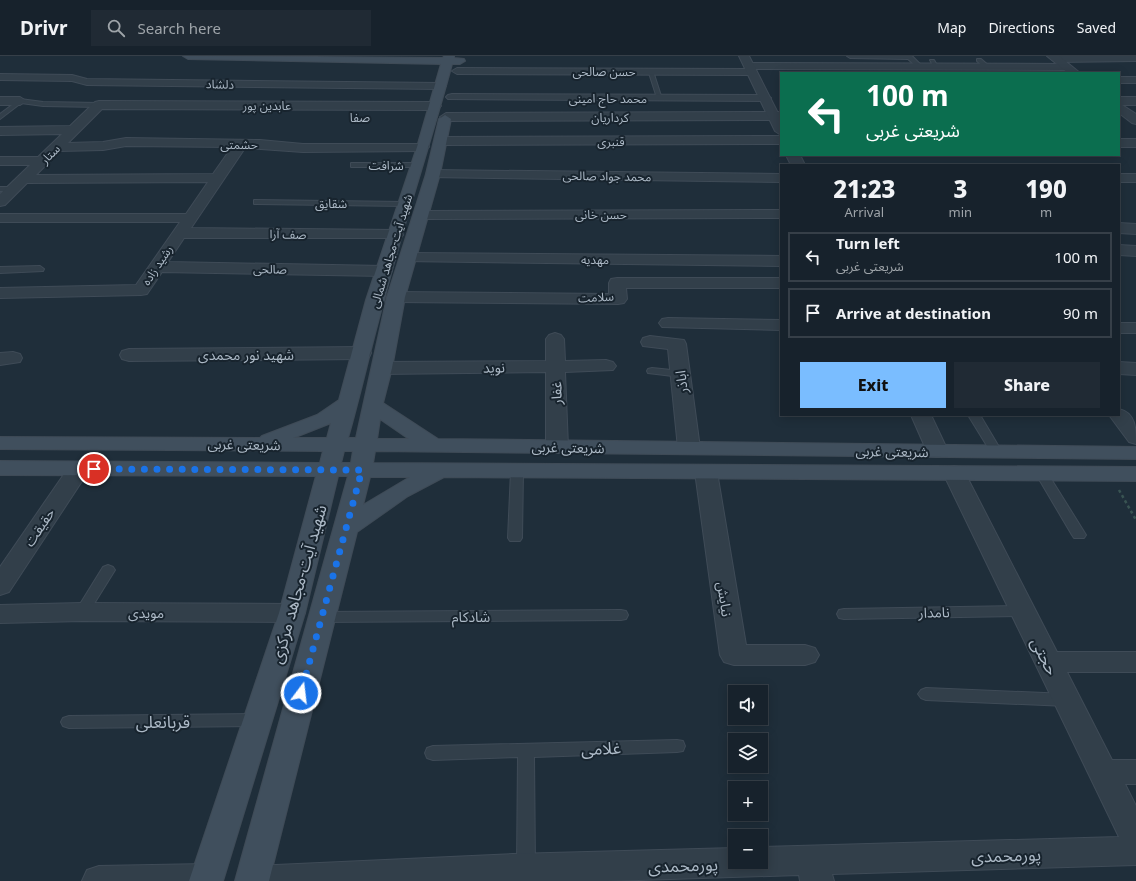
<!DOCTYPE html>
<meta charset="utf-8">
<style>
body{margin:0;font-family:"Noto Sans","Noto Sans Arabic",sans-serif;background:#202a34;color:#f1f3f6;height:100vh;display:flex;flex-direction:column;font-size:15px;white-space:nowrap}
*{box-sizing:border-box;margin:0}
p{font-size:13px;color:#9ea4a9}
.icon{flex:none;width:22px;height:22px;fill:none;stroke:currentColor;stroke-width:2;stroke-linecap:round;stroke-linejoin:round}
.map{position:relative;flex:1;overflow:hidden}
.sheet{position:absolute;left:780px;top:108px;width:340px;height:252px;display:flex;flex-direction:column;background:#17222c;border-radius:0px;box-shadow:0 2px 10px #0003,0 0 0 1px #363f48}
.sheet>*{flex:none}
.top-card{position:absolute;left:780px;top:16px;width:340px;height:84px;border-radius:0px;box-shadow:0 2px 10px #0003,0 0 0 1px #363f48;background:#0b6e4f;color:#fff;overflow:hidden}
.controls{position:absolute;left:728px;top:629px;display:grid;gap:8px}
.controls a{display:grid;place-items:center;width:40px;height:40px;border-radius:0px;background:#17222c;box-shadow:0 2px 10px #0003,0 0 0 1px #363f48;font-size:20px}
.pin{position:absolute;display:grid;place-items:center;width:34px;height:34px;color:#fff;margin:-17px;border:2px solid #fff;border-radius:50%;box-shadow:0 1px 4px #0007}
.me{position:absolute;width:44px;margin:-22px;rotate:15deg;stroke-linejoin:round;filter:drop-shadow(0 0 3px #0008)}
.turn{display:flex;align-items:center;gap:14px;height:84px;padding:0 20px;font-size:18px}
.turn .icon{width:52px;height:52px;stroke-width:2.5}
.turn b{display:block;font-size:28px;line-height:34px}
.eta{display:flex;justify-content:space-evenly;align-items:center;height:68px;text-align:center}
.eta b{font-size:24px;font-weight:800;line-height:28px}
.action{display:flex;gap:8px;margin-top:auto;padding:8px 20px}
.action a{flex:1;height:46px;border-radius:0px;background:#7abdff;color:#111;font-size:16px;font-weight:800;line-height:46px;text-align:center}
.action a+a{background:#202a34;color:#f1f3f6}
ul{padding:0;list-style:none}
li{display:flex;align-items:center;gap:12px;height:50px;margin:0 8px 6px;padding:0 12px;border:2px solid #363f48;border-radius:0px}
li div{flex:1}
li b{display:block;font-size:15px}
li em{font-style:normal}
header{display:flex;align-items:center;gap:24px;box-sizing:border-box;height:56px;padding:0 20px;background:#17222c;border-bottom:1px solid #363f48}
header strong{font-size:19px}
nav{display:flex;gap:22px;margin-inline-start:auto;font-size:14px}
.search{width:280px;height:36px;background:#202a34;display:flex;align-items:center;gap:10px;box-sizing:border-box;padding:0 14px;border-radius:0px;color:#9ea4a9;font-size:15px}
.map>svg:first-child{display:block}
</style>
<header>
<strong>Drivr</strong>
<div class="search"><svg class="icon" aria-label="search" viewBox="0 0 24 24"><circle cx="10" cy="10" r="6"/><path d="M15 15l6 6"/></svg>Search here</div>
<nav><a>Map</a><a>Directions</a><a>Saved</a></nav>
</header>
<div class="map">
<svg width="1136" height="825" viewBox="0 0 1136 825">
<rect width="100%" height="100%" fill="#1f2e3a"/>
<g fill="none" stroke-linecap="round" stroke-linejoin="round">
<g stroke="#3f4b57" stroke-width="2">
<path id="service" d="M847,0h65l10,10 -5,1 -9,-8 -58,-1z
M977,3h4l8,7v2h-4l-8,-7z
M930,4h4l4,7h-4z
M648,14l5,1 9,28 -5,-1z
M20,43l23,3 56,1 3,2 -3,2 -56,-1 -22,-3 -21,16v-5z
M351,107h66l4,2 -4,2h-66z
M0,131h13l4,2 -4,2h-13z
M254,144l151,2 4,2 -4,2 -148,-2h-3z
M40,210l4,3 -1,2 -43,2v-6z
M652,312l29,3 5,3 -5,3 -33,-4 -1,-2 1,-2z
M968,359h12l22,37 -2,2h-8z
M517,411l6,4 -1,67 -2,3h-10l-2,-3 3,-67z
M1042,414l6,4 38,61 -2,3h-10l-2,-3 -36,-61z
M108,509l5,2 2,3 -28,45 -5,2 -5,-2 -2,-3 2,-3 26,-42z
M1023,550l5,2 2,3 -2,3 -5,2 -179,3 -5,-1 -2,-4 2,-4 5,-1z
M621,554l5,1 2,4 -2,4 -5,1 -299,2 -5,-1 -2,-4 2,-4 5,-1z
M926,632l141,6 5,2 3,4 -3,4 -5,2 -141,-6 -5,-2 -3,-4 3,-4z
M257,658l6,2 2,4 -2,4 -6,2 -188,2 -6,-2 -2,-4 2,-4 6,-2z
M677,684l6,1 2,5 -2,5 -6,1 -143,5 1,112 -3,6 -6,2 -6,-2 -3,-6 1,-112 -85,3 -6,-2 -2,-5 2,-5 6,-2z"/>
</g>
<g stroke="#3f4b57" stroke-width="2">
<path id="minor" d="M1055,0h81v5l-80,1 -5,-3z
M749,7l318,1 5,3 -5,3 -313,-1 3,3 -5,3 -295,-1 -5,-3 5,-3 290,1 -3,-3z
M0,18l72,1 15,4 353,4 6,3 -6,3 -353,-4 -15,-4 -72,-1z
M1119,21h17v6h-17z
M452,38l313,1 6,3 -6,3 -317,-2 -2,-2 2,-2z
M0,41h20l6,4 -6,4h-20z
M1119,41h17v8h-17z
M99,45l336,1 6,4 -6,4 -333,-1 -34,34 35,-1 23,-4 134,2 43,4h125l1,3 -6,4 -120,1 -58,-4 -54,80 204,2 5,2 3,3 -3,3h-216l-16,24 216,4 6,2 2,3 -2,3 -6,2 -222,-4 -15,22 -6,1 -141,3v-10l136,-3 44,-63h-180v-8h186l22,-32 -181,1 -22,22 -5,1v-12l30,-29h-30v-8h38l24,-23 -62,1v-8l70,-1 25,-24zM126,90l106,1 -19,27 -177,1 24,-24 43,-1z
M781,56v8l-335,1 -6,-4 6,-4z
M781,80v8l-340,1 -6,-4 6,-4z
M1119,83h17v8h-17z
M433,114l348,4v8l-353,-5 -2,-3 2,-3z
M1119,118h17v8h-17z
M781,154v8l-359,1 -5,-1 -2,-3 2,-3 5,-1z
M1119,167l17,1v10l-17,-1z
M1119,189l17,1v10l-17,-1z
M409,197l372,3v10l-378,-5 -2,-3 2,-3z
M617,222h164v10h-155l1,11 -3,4 -6,1 -222,-2 -6,-1 -3,-4 3,-4 6,-1 213,2v-11l2,-4z
M668,262l113,2v10l-119,-3 -3,-4 3,-4z
M1119,267h17v10h-17z
M555,277l6,2 3,4 1,22 41,-1 7,2 3,4 -3,4 -48,2 3,75 -3,5 -8,1 -8,-1 -3,-5v-75l-164,2 -7,-2 -3,-4 3,-4 7,-2 164,-1v-22l3,-4z
M650,280l34,4 2,4 14,104 -3,5 -8,1 -8,-1 -3,-5 -10,-99 -25,-3 -2,-4 2,-4z
M362,291l7,2 2,4 -2,4 -7,2 -233,2 -7,-2 -2,-4 2,-4 7,-2z
M13,296l7,2 2,4 -2,4 -20,3v-12z
M1119,306l17,1v12l-17,-1z
M1119,353c17,4 17,20 17,35l-7,-2 -20,-27h10z
M79,406l8,2 3,5 -81,123 -9,3v-28l71,-103z
M706,409l8,2 3,5 29,173h59l10,3 4,7 -4,7 -10,3h-71l-10,-3 -4,-7 -25,-183 3,-5z
M954,410l8,2 3,5 92,179h79v20h-69l45,88h24v24h-11l11,22v59l-304,9 2,7h-34l-1,-6 -192,6h-371l5,-11 12,-4 260,-12 222,-6v14h26v-15l358,-10 -176,-364 3,-5z
M82,547l210,1 9,3 4,6 -4,6 -9,3 -210,-1 -82,2v-18z
M206,808l12,4 5,11 -1,2h-140l5,-11 12,-4z"/>
</g>
<g stroke="#3f4b57" stroke-width="2">
<path id="tertiary" d="M739,0h10l32,63v16l-6,-4z
M1047,0h12l21,17h-12z
M1119,47l17,11v10l-4,-1 -13,-10z
M786,99h14l5,10h-14z
M911,359h20l17,36 -3,5 -8,1 -8,-1z"/>
</g>
<g stroke="#3f4b57" stroke-width="2">
<path id="secondary" d="M183,0l260,2 1,-2h10v2l10,1 1,2 -5,3h-8c-21,79 -48,157 -68,236 -13,46 -23,93 -36,138h8l31,-141 39,-123 13,-55 6,-4 6,4 -11,55 -35,123 -13,71 -9,35 55,36 698,8v12l-761,-8 -2,12 763,4v14l-692,-4 -36,19 -51,36 -88,349h-34l113,-405h-10l-33,137 -82,268h-34l90,-268 37,-137 -316,-1v-14l320,2 3,-12 -323,-2v-12l260,1 2,-2 55,-21 22,-15 27,-100 51,-153 24,-83 -253,-5zM380,363l29,20h-32zM331,367l-4,15h-34zM344,395h9l-2,12h-10zM370,421h40l-47,28z"/>
</g>
<path stroke="#395352" stroke-width="2.5" stroke-dasharray="3 3" stroke-linecap="butt" d="M1119,434l17,30"/>
<use href="#service" fill="#323f4a" fill-rule="evenodd"/>
<use href="#minor" fill="#323f4a" fill-rule="evenodd"/>
<use href="#tertiary" fill="#323f4a" fill-rule="evenodd"/>
<use href="#secondary" fill="#404f5d" fill-rule="evenodd"/>
</g>
<g fill="none" stroke-linecap="round" stroke-linejoin="round">
<path stroke="#1a73e8" stroke-width="7" stroke-dasharray="0 12.6" d="M94,413l268,1 -61,223"/>
</g>
<g text-anchor="middle" dominant-baseline="central" stroke-width="4" stroke-linejoin="round" paint-order="stroke">
<g font-size="12" fill="#adbac7" stroke="#18242e">
<text x="604" y="15">حسن صالحی</text>
<text transform="translate(220 28) rotate(1)">دلشاد</text>
<text x="608" y="42">محمد حاج امینی</text>
<text x="267" y="49">عابدین پور</text>
<text x="360" y="61">صفا</text>
<text x="610" y="61">کرداریان</text>
<text x="611" y="85">قنبری</text>
<text x="239" y="88">حشمتی</text>
<text transform="translate(50 98) rotate(-45)">ستار</text>
<text x="386" y="109">شرافت</text>
<text transform="translate(607 120) rotate(1)">محمد جواد صالحی</text>
<text x="331" y="147">شقایق</text>
<text x="601" y="158">حسن خانی</text>
<text transform="translate(288 178) rotate(1)">صف آرا</text>
<text transform="translate(391 195) rotate(-73)">شهید آیت-مجاهد شمالی</text>
<text x="595" y="203">مهدیه</text>
<text transform="translate(157 209) rotate(-56)">رشید زاده</text>
<text transform="translate(270 213) rotate(1)">صالحی</text>
<text transform="translate(596 241) rotate(-3)">سلامت</text>
</g>
<g font-size="14" fill="#adbac7" stroke="#18242e">
<text x="246" y="298">شهید نور محمدی</text>
<text transform="translate(494 311) rotate(-1)">نوید</text>
<text transform="translate(681 326) rotate(-96)">اباذر</text>
<text transform="translate(556 337) rotate(-91)">غفار</text>
<text transform="translate(244 388) rotate(1)">شریعتی غربی</text>
<text transform="translate(568 391) rotate(1)">شریعتی غربی</text>
<text transform="translate(892 395) rotate(1)">شریعتی غربی</text>
<text transform="translate(39 471) rotate(-56)">حقیقت</text>
<text transform="translate(725 543) rotate(82)">نیایش</text>
<text x="146" y="556">مویدی</text>
<text transform="translate(934 556) rotate(-1)">نامدار</text>
<text x="471" y="560">شادکام</text>
</g>
<g font-size="17" fill="#adbac7" stroke="#18242e">
<text transform="translate(298 528) rotate(-74)">شهید آیت-مجاهد مرکزی</text>
<text transform="translate(1045 600) rotate(63)">حجتی</text>
<text x="163" y="665">قربانعلی</text>
<text transform="translate(601 692) rotate(-2)">غلامی</text>
<text transform="translate(1006 799) rotate(-2)">پورمحمدی</text>
<text transform="translate(683 809) rotate(-2)">پورمحمدی</text>
</g>
</g>
</svg>
<div class="controls">
<a><svg class="icon" aria-label="sound" viewBox="0 0 24 24"><path d="M4 9h4l5-4v14l-5-4H4zM17 9q2 3 0 6"/></svg></a>
<a><svg class="icon" aria-label="layers" viewBox="0 0 24 24"><path d="M12 4l9 5-9 5-9-5zM3 14l9 5 9-5"/></svg></a>
<a>+</a>
<a>−</a>
</div>
<div class="pin" style="left:94px;top:413px;background:#d93025"><svg class="icon" aria-label="arrive" viewBox="0 0 24 24"><path d="M6 21V4h12l-3 4 3 4H6"/></svg></div>
<svg class="me" style="left:301px;top:637px" viewBox="-20 -20 40 40"><circle r="17" fill="#1a73e8" stroke="#fff" stroke-width="3"/><path d="M0-11L8 9 0 5-8 9z" fill="#fff"/></svg>
<div class="top-card">
<div class="turn"><svg class="icon" aria-label="left" viewBox="0 0 24 24"><path d="M17 20v-9H6M10 6l-5 5 5 5"/></svg><div><b>100 m</b>شریعتی غربی</div></div>
</div>
<section class="sheet">
<div class="eta">
<div><b>21:23</b><p>Arrival</p></div>
<div><b>3</b><p>min</p></div>
<div><b>190</b><p>m</p></div>
</div>
<ul>
<li><svg class="icon" aria-label="left" viewBox="0 0 24 24"><path d="M17 20v-9H6M10 6l-5 5 5 5"/></svg><div><b>Turn left</b><p>شریعتی غربی</p></div><em>100 m</em></li>
<li><svg class="icon" aria-label="arrive" viewBox="0 0 24 24"><path d="M6 21V4h12l-3 4 3 4H6"/></svg><div><b>Arrive at destination</b></div><em>90 m</em></li>
</ul>
<div class="action"><a>Exit</a><a>Share</a></div>
</section>
</div>
